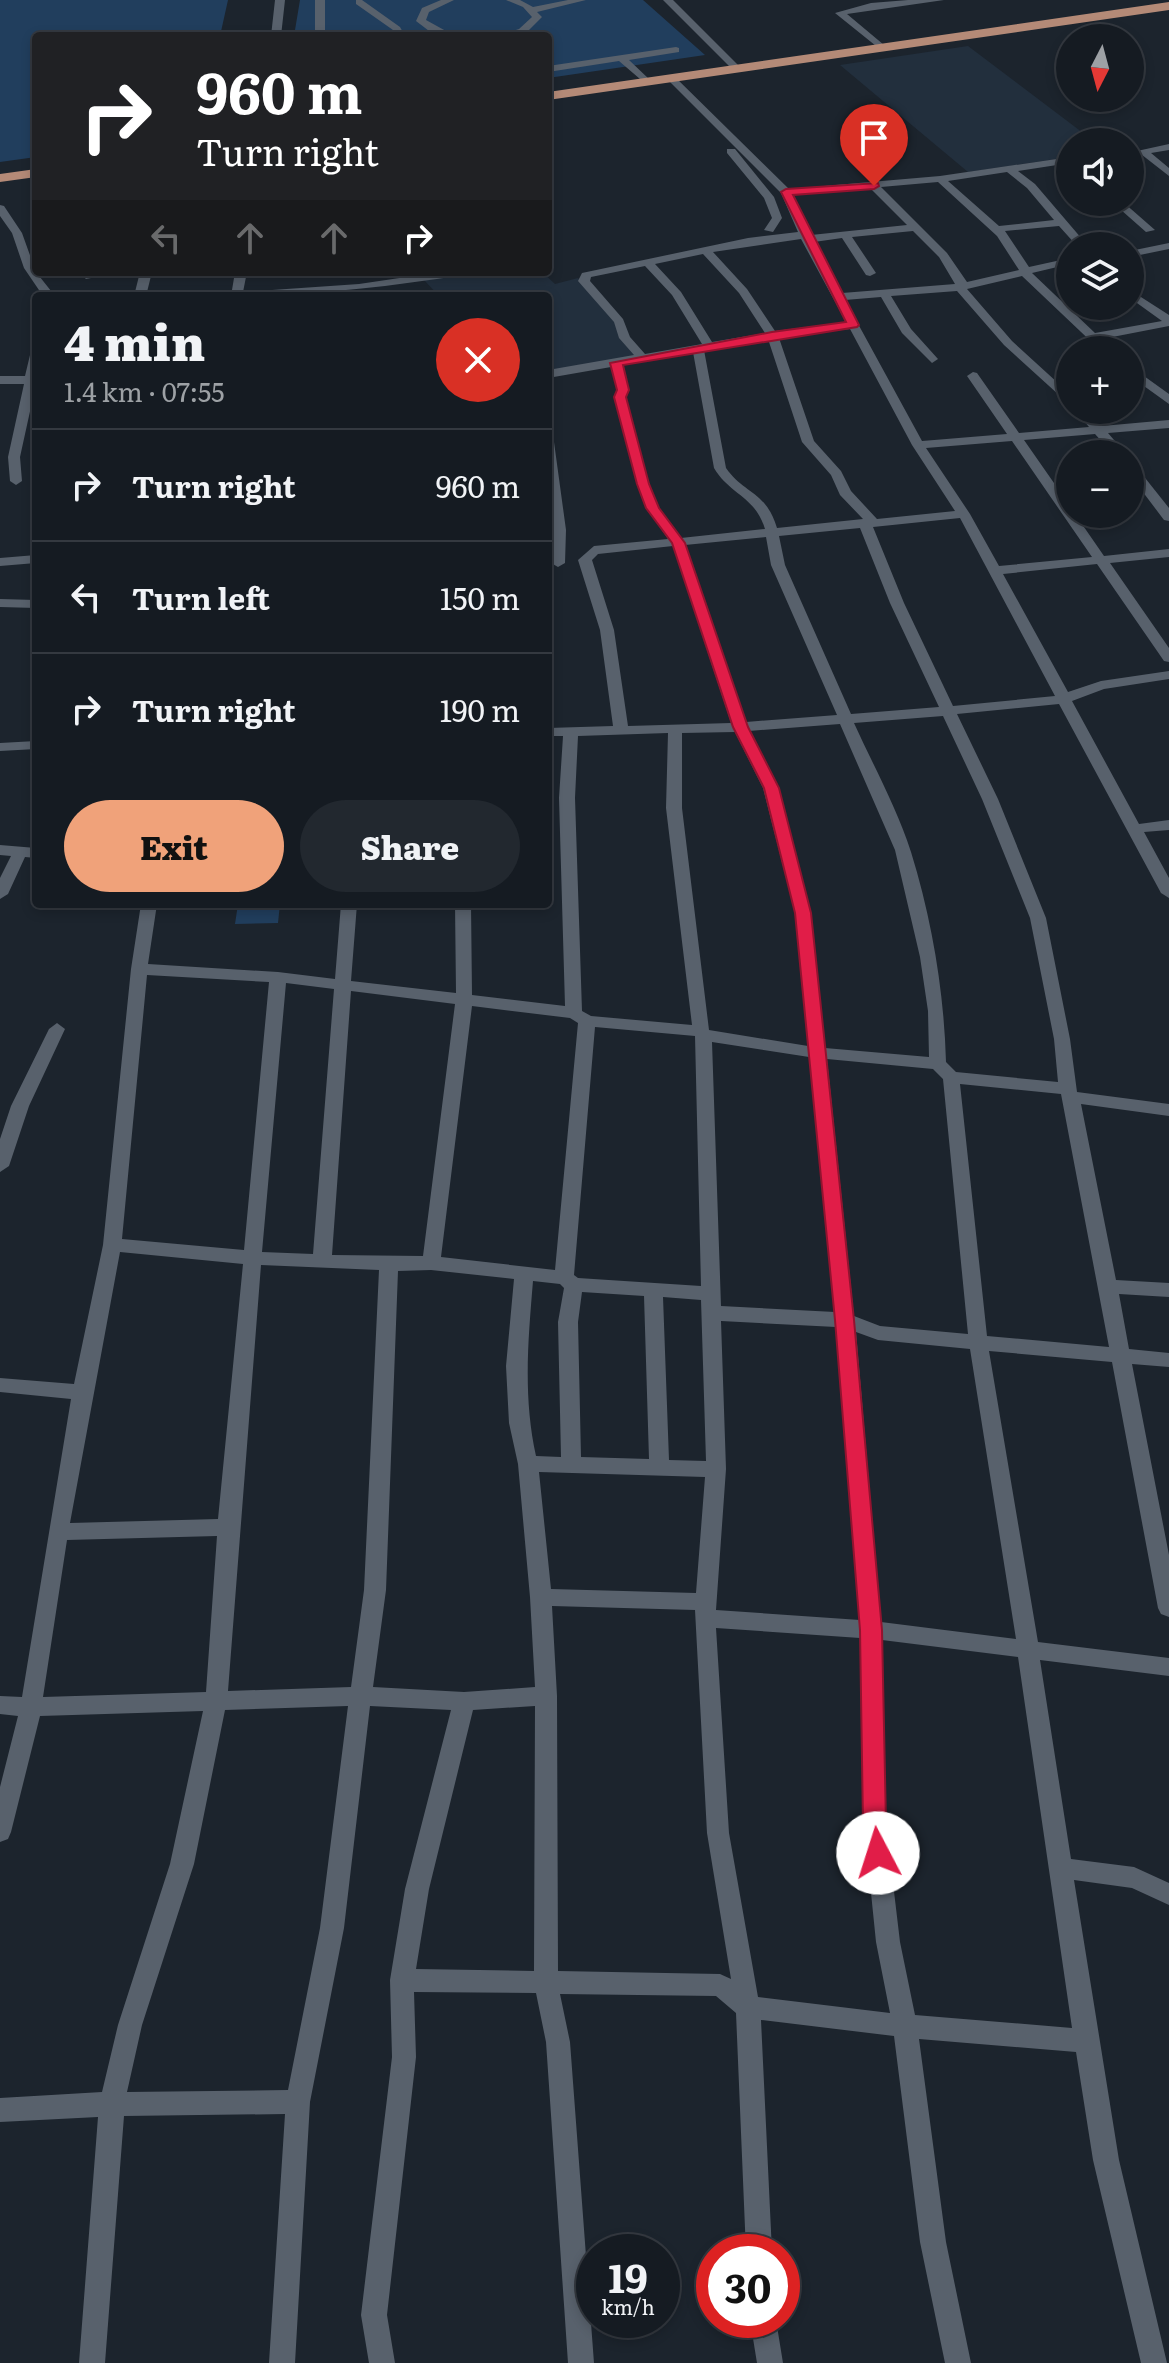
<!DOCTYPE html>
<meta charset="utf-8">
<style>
body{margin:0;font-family:Literata,serif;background:#22282f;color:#f1f3f6;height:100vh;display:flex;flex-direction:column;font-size:30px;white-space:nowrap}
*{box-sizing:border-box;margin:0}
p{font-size:26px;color:#9da1a5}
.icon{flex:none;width:44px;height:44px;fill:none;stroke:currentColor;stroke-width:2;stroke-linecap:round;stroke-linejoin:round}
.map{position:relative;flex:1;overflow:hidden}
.panel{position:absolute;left:32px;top:292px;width:520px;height:616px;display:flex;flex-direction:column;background:#151b22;border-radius:8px;box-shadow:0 4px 12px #0003,0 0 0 2px #343940}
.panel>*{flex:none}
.banner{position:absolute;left:32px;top:32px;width:520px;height:244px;border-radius:8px;box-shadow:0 4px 12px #0003,0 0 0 2px #343940;background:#202124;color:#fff;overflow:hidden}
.needle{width:52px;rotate:186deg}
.tools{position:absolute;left:1056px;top:24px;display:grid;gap:16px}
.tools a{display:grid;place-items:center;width:88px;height:88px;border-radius:50%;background:#151b22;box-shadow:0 4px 12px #0003,0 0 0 2px #343940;font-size:40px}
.speed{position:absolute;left:576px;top:2234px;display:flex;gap:16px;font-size:40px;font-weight:700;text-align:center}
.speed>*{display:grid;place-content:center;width:104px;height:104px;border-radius:50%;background:#151b22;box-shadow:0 4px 12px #0003,0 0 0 2px #343940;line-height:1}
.speed small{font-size:20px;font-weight:400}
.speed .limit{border:12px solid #d22;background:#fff;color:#111}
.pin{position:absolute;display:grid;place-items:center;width:68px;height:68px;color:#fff;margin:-82px -34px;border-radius:50% 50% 50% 0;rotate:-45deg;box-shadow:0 0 8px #0007}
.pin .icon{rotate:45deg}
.me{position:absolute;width:88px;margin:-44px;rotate:355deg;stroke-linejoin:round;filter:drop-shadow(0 0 6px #0008)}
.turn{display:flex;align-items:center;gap:28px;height:168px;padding:0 32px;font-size:36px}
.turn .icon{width:104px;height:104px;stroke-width:2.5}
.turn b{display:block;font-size:56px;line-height:68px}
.lanes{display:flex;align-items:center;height:76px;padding:0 32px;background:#0003;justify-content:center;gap:40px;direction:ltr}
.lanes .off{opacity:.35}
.round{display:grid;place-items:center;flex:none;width:84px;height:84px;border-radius:42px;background:#22282f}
.overview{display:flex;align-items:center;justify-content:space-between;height:136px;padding:0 32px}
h1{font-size:48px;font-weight:800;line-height:60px}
.primary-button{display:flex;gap:16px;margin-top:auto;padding:16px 32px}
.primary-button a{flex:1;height:92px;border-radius:48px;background:#f0a27a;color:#111;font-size:32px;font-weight:800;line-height:92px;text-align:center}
.primary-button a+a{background:#22282f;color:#f1f3f6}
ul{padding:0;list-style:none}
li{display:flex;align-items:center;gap:24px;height:112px;padding:0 32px;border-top:2px solid #343940}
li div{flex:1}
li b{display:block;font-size:30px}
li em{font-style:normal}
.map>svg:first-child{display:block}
</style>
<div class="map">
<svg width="1169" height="2363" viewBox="0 0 1169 2363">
<rect width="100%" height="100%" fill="#1c242d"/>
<path fill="#222f3d" d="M968,46l127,96h-25v15l-102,15 -128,-107z
M483,272h59l13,12 23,-6 41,49 19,30 -90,15v-76h-109l-15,-16z"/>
<path fill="#213e5d" d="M0,0h228l-8,36h-184v121l-36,5z
M300,0h343l62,55 -157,23v-42h-254z
M238,904h42l-2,19 -43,1z"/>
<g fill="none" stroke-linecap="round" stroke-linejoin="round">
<path fill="#58616c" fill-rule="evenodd" d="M275,0h10l-4,36h-10z
M315,0h10v36h-10z
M356,0h6l38,27 5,9h-10l-2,-6 -37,-26z
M441,0h13l-25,12 -3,8 29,16 -22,-2 -17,-13 6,-13z
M506,0h14l13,7 35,-7h18l-49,12 5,5 -16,16 -29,3 22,-7 13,-12 -9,-10z
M663,0h10l66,66v4h-6z
M908,0h36l-97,14 37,31 2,2 -5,3 -46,-37 36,-10z
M676,47l3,1v4l-50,8 21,20 2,2 -5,3 -28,-24 -71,11v-6z
M668,76h6l115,113 151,-13 130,-19v6l-52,8 17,13 53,62h-11l-18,-20 -54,5 24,36 41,-9v6l-38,9 63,60 67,-12 -32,-23v-8l39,25v11l-67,13 11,11h-13l-78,-74 -55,13 45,52 58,53v11l-66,-60 -47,-54 -66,5 20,33 27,30 -6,4 -30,-30 -21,-36 -36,3 77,141 85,-7 -40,-58 6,-4 4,1 42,60 70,-6 -14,-17h13l14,16 67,-6v8l-61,5 18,21h-13l-18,-20 -71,6 46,66v8h5l29,42 65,-7v8l-59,6 59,85v14l-5,-1 -67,-97 -94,10 65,118 33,-11 68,-10v8l-65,10 -32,12 67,123 30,-4v10l-25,2 25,46v20l-8,-5 -102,-189 -102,10 41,85 48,119 24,121 7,53 92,12v12l-88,-12 35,176 53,3v14l-50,-3 10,55 40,4v14l-37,-3 37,191v62l-8,-3 -3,-6 -46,-246 -123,-11 49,291 131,16v18l-129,-16 31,199 63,8 35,16v22l-37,-17 -58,-8 45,280 48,203h-26l-48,-203 -17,-108 -157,-13 27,203 25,121h-26l-25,-121 -26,-206 -133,-16 11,232h-26l-10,-239 -20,-17 -156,-2 10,48 24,321h-26l-22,-321 -10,-49 -122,-1 2,65 -29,258 8,48h-26l-8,-48 31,-258 -2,-77 15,-91 46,-179 -81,-4 -26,222 -34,174 -15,261h-26l16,-249 -161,2 -19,247h-26l19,-246 -98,5v-24l102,-6 16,-67 52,-161 33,-153 -163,5 -29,116 -3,7 -8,3v-55l18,-71 -18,-2v-18l22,1 49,-298 -71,-7v-14l74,6 29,-139 28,-276 10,-65h16l-9,60 130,8 57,7 6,-75h16l-6,77 105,12 -1,-89h16l1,91 93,11 -6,-208 4,-62h-15v-8l65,-2 -13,-96 -22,-70 16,-14 74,-7 -21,-31 -10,-24 -23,-87 3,-7 -6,-23 -63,11v-8l86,-15 -15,-17 -5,-16 -36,-41 4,-8 166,-35 50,-6 -17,-39 -113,-113zM1007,172l20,16 27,32 -55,6 -51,-45zM938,182l59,54 22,34 -52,12 -20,-29 -66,-66zM870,188l37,37 -96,10 -19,-40zM913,231l26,26 16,27 -113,9 -28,-51 28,-4 24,37 4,1 6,-3 -24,-36zM801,239l45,83 -71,9 -28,-42 -34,-37zM703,254l36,39 26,40 -53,9 -31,-50 -26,-28zM645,266l27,29 30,49 -57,10 -15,-17 -7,-18 -33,-38 1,-4zM850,329l62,116 43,66 -78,8 -26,-28 -10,-20 -27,-30 -35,-103zM768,339l34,103 29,33 9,20 23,24 -86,9c-11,-37 -33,-34 -51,-60l-22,-118zM693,352l21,116c16,27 41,28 51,61l-84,9 -22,-30 -10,-24 -23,-87 3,-7 -7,-25zM1012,441l80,116 -93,9 -29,-52 -44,-66zM960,518l95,178 -102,10 -49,-103 -31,-76zM860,528l30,75 49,104 -88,7 -66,-149 -6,-29zM766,537l5,28 66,150 -91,7 -61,-177zM673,546l58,177 -103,3 -14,-96 -22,-70 6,-6zM943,716l39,83 48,119 24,121 4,43 -102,-10 -10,-10c-2,-71 -14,-142 -35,-210 -14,-44 -38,-87 -57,-129zM840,724l55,126 25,107 8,54 1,46 -104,-9 -14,-135 -32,-125 -30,-57zM735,732l28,56 32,125 13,133 -99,-16 -27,-222v-75zM668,733l-2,75 26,217 -101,-9 -9,-5 -7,-213 3,-62zM147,975l122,7 -25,268 -122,-11zM286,983l48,6 -21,265 -51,-2zM351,991l104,13 -32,252 -91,-1zM472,1006l98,12 8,5 -23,247 -114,-13zM595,1027l100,9 6,250 -123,-8 -4,-3zM712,1042l97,15 26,255 -114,-6zM827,1059l106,10 10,10 25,255 -88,-8 -26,-10zM960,1084l101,10 48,253 -122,-11zM120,1252l123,12 -25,255 -148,4zM261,1265l118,5 -15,320 -13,97 -123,4zM431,1270l83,9 -8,87 3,57 9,41 12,133 5,90 -71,5 -91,-5 13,-97 12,-319zM533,1281l27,3 4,4 -6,34 3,135 -25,-1c-13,-59 -8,-115 -3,-175zM582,1292l62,4 5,163 -68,-2 -3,-135zM663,1297l38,3 5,161 -37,-1zM721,1321l115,6 24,293 -144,-10 10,-141zM856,1332l22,8 92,9 46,290 -135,-17zM539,1472l166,5 -9,116 -145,-4zM217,1536l-11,156 -163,5 24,-157zM552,1606l143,4 12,223 24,146 -11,-5 -162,-3 -1,-275zM716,1628l144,10 4,186 12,118 14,71 -132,-16 -29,-164zM882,1640l136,17 54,371 -157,-13 -15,-73 -14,-118zM348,1706l-28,222 -32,162 -161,2 15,-67 52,-161 31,-154zM535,1706l-1,265 -118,-2 13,-80 44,-179z
M1169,144v6l-18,3 18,15v8l-32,-25z
M727,149h8l39,48 8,21 -9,14 -9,-2 8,-12 -8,-20 -37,-45z
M1112,202h11l32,28 -9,2z
M0,205l4,1 18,27 14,39 19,24h-12l-19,-28 -12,-35 -12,-17z
M1169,243v6l-39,8v-6z
M79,272h12l5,5 -10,2z
M140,272h12l-6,24h-12z
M235,272h12l-4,20 116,-8 81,-12h29l-6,3c-77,12 -153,21 -232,21z
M36,351v33l-16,73 2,24 -6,4 -6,-4 -2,-24 16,-73h-24v-8h25l5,-21z
M1130,366l39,28v10l-39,-28z
M548,438l6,4 12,88 -1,33 -7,4 -7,-4z
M1130,463l4,1 35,44v13l-5,-1 -34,-45z
M36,555v8l-36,3v-8z
M0,599l36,1v8l-36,-1z
M36,741v8l-36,2v-8z
M0,845l36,3v10l-11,-1 -17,37 -8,5v-21l11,-22 -11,-1z
M57,1023l8,6 -36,77 -20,60 -9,6v-33l11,-33 38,-77z
M750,2320h26l7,43h-26z"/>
<path fill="#b48a77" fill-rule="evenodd" d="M1169,2v8l-621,90v-8z
M36,169v8l-36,5v-8z"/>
</g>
<path fill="#e11d48" stroke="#92132f" stroke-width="2" d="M878,183l1,3 -5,3 -81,6 66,130 -2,2 -234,38 6,25 -3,7 23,87 10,24 26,35 63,184 31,61 32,125 43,407 28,310 4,194 4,29 -4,8 -8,3 -8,-3 -7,-37 -3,-194 -25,-310 -40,-407 -31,-125 -31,-61 -61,-184 -26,-35 -9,-24 -23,-87 3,-7 -7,-27 162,-31 74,-10 -65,-130 5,-3z"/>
</svg>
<div class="tools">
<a><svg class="needle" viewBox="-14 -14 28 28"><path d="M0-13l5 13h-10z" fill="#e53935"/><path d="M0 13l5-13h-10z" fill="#9da1a5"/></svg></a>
<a><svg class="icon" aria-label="sound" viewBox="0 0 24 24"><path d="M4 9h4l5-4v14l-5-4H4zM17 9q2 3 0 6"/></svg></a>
<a><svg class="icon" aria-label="layers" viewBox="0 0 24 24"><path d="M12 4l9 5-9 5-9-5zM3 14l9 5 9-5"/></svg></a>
<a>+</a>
<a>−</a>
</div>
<div class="speed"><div>19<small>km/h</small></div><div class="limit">30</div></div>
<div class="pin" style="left:874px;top:186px;background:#d93025"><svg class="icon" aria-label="arrive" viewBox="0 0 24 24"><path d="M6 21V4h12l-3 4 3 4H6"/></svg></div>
<svg class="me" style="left:878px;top:1853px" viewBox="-20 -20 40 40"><circle r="19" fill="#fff"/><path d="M0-13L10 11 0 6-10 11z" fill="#e11d48"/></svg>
<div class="banner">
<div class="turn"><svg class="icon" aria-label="right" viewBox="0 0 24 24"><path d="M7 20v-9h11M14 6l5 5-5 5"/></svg><div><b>960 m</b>Turn right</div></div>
<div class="lanes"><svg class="icon off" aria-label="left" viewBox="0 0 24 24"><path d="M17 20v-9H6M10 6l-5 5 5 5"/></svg><svg class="icon off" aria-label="ahead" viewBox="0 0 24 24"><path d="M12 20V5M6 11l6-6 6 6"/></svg><svg class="icon off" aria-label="ahead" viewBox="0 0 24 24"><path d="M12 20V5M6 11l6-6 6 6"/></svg><svg class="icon" aria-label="right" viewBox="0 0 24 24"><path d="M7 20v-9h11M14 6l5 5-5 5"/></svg></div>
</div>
<section class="panel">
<div class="overview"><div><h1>4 min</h1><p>1.4 km · 07:55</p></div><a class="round" style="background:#d93025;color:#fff"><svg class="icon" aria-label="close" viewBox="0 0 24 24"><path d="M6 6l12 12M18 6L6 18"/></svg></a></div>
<ul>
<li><svg class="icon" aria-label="right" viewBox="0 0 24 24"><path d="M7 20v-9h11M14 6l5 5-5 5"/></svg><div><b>Turn right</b></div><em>960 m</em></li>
<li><svg class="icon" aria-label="left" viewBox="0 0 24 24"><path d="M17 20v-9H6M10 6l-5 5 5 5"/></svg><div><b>Turn left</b></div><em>150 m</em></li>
<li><svg class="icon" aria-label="right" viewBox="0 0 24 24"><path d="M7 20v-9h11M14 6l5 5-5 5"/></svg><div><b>Turn right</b></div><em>190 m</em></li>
</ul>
<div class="primary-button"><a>Exit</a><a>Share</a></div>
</section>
</div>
